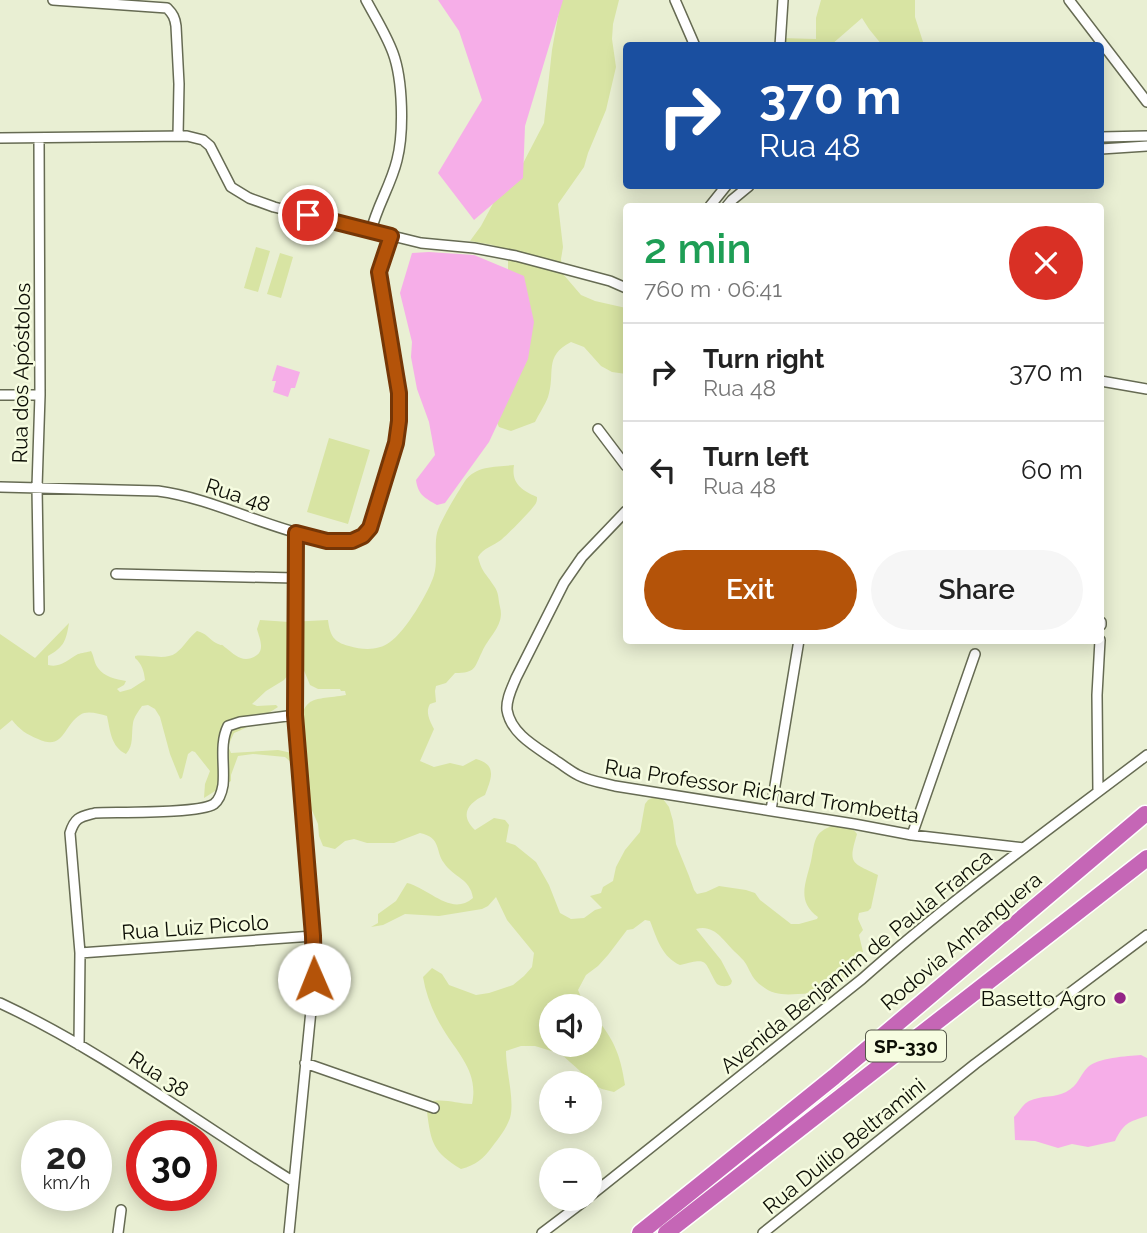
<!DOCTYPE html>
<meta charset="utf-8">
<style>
body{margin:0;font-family:Raleway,sans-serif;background:#f6f6f6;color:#222;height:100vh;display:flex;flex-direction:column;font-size:26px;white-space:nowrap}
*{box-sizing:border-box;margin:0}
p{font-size:23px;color:#767676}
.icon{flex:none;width:38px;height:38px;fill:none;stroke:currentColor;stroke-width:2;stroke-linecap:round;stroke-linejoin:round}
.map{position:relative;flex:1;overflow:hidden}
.details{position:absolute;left:623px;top:203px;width:481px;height:441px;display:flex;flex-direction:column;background:#fff;border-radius:7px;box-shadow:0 4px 18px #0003}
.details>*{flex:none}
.hud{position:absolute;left:623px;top:42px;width:481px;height:147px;border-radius:7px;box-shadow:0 4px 18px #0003;background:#1a4fa0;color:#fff;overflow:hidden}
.fabs{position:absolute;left:539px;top:994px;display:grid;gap:14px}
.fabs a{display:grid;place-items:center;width:63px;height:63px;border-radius:50%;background:#fff;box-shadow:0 4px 18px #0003;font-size:35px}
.speed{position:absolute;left:21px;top:1120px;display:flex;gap:14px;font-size:35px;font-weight:700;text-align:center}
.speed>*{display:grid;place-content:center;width:91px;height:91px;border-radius:50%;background:#fff;box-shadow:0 4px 18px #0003;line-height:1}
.speed small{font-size:18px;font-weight:400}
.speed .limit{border:10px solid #d22;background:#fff;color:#111}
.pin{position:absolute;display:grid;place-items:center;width:60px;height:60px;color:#fff;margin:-30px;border:4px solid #fff;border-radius:50%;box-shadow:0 2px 7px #0007}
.me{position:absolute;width:77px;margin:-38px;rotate:359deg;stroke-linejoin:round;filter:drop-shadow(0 0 5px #0008)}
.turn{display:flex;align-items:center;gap:24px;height:147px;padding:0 21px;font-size:32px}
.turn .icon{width:91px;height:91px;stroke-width:2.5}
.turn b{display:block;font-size:49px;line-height:60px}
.round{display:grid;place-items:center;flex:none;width:74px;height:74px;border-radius:37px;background:#f6f6f6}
.head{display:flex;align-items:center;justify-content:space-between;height:119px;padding:0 21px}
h1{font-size:42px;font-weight:600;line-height:52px;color:#1e9e55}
.primary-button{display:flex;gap:14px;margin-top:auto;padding:14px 21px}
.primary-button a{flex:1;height:80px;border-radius:42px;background:#b45309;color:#fff;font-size:28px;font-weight:600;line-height:80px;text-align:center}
.primary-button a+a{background:#f6f6f6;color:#222}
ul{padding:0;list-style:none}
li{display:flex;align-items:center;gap:21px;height:98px;padding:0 21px;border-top:2px solid #e0e0e0}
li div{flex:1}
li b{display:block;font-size:26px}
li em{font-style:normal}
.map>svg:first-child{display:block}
</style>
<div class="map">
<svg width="1147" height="1233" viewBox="0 0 1147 1233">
<rect width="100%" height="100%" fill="#e9efd3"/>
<path fill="#d8e4a3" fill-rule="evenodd" d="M561,0h58l-6,24 -1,15 4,28 -10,43 -18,43 -4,14 -26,37 5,43 -2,12 2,15 18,21 14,6 31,7v66l-14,-2 -11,-6 -17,-19 -13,-5c-28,14 -15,31 -23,55 -3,8 -9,17 -13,25l-24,9 -12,-4 -5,-11 14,-145v-12l-13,-2 4,-2 1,-6 -7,-4 -23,-4 11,-15 15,-28 22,-25 26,-50 8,-73z
M821,0h94v17l9,28h-42l-13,-16 -7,-11 -31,27 -54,1 3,-8 36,1v-21z
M256,247l14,4 -12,41 -14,-4z
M280,253l13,4 -12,41 -14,-4z
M329,438l41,12 -22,74 -41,-12z
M514,465c-3,18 7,25 23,32 0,2 0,4 -1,6 -1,4 -30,33 -35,37 -8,6 -18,8 -23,17 4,16 8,16 16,29 5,7 4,12 6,21 5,18 -11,29 -18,45 -8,16 -6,21 -27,21l-9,10 -10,3 -1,5 1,11 -6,2c-5,8 0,17 4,25l-14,32 14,6 16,-4 13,3 13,-7c22,6 15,20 9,36 -17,8 -26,20 -10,35l19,-12 11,2 4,5 -3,17 9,3 21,17 13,23 11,28 11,6 13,-1 11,-8 7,-2 -12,-12 11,-3 2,-6 10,-6 3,-14 9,-17 15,-18 5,-28 3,-4 6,-3 9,2 6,8 4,14 3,23 13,32 5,14 3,4 9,-2 13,-6 27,4 9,3 5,7 31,24h8l18,-5 1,-2c-22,-16 -12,-34 -7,-56 2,-8 2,-19 7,-26 9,-12 31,-13 39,-1 -9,30 -6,28 21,41l-7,33 -3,3 -9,2 -1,6 5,11 -4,5 4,17c-17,29 -30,41 -65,42 -13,1 -25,1 -36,-8 -9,-6 -11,-13 -16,-22 -3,-5 -7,-8 -11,-12 -12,-11 -20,-28 -39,-23l25,31 11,21 -1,3c-4,3 -9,3 -14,0 -14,-23 -7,-27 -37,-19 -18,-8 -23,-26 -30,-44l-5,-1 -12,9 -6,1 -19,25 -10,11 -12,9 -8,15 7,16h-34v39h39v-34c22,25 30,40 35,74l-11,7 -12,-3 -12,-6 -10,-12 -19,-17 -26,-8h-14l-15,5c0,20 9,50 4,67 -4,11 -11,20 -18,29 -9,12 -16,18 -31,22 -28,-17 -30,-26 -34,-57l6,-11c14,-2 25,3 39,3 7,-32 -14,-50 -29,-75 -10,-16 -17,-34 -20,-52l9,-9 10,6 7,11 27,10 13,-2 24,-8 11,-9 8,-9 2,-14 -27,-33 -11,-23 -8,9 -6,3 -43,7 -34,-2 -22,11 -12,2 7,-4v-9l18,-13 11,-18c22,5 44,34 66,15 -3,-20 -19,-20 -29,-35 -9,-12 -2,-25 -24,-30l-26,10h-27l-13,-4 -9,2 -10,8 -12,-3 -4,-10 -1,-12 -7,-16 -6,-38 -4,-6h-8l-8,-7 -32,-3 -15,2 -7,19v6l-27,17 1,-14 5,-13 -15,-19 -3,-1 -4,3 -6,24 -2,1 -10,-25 -10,-37 -5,-8 -7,-4 -6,1c-4,6 -8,11 -9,17 -2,12 1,22 -7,31 -15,-7 -16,-24 -19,-38 -8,-2 -20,-6 -27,-1 -17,11 -16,36 -42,24 -12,-5 -18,-9 -26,-19l-12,10v-96l35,24 34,-35c-3,18 -5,24 -21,33v9c13,3 19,-5 30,-11 3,-1 10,-2 13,-3 3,5 3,12 7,17 6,9 18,11 28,13l-2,4 -7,4 3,3 11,-3 14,-9c-1,-9 -3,-16 -10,-22v-2c13,-2 30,5 41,-3 8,-6 13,-16 21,-22 9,2 12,8 19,12 10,5 2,-2 10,5 10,8 18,16 31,7 8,-6 2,-18 0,-26l3,-9 29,2 39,-2c2,15 5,22 21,26 14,4 29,5 41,-4 15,-10 39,-50 44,-67 4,-13 0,-29 3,-42 3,-12 21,-41 28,-52 11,-16 32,-14 49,-16zM298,656l12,29 8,4h22l1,2h4l1,4c-34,6 -41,-2 -48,37l-8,1 2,20 -14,-3 -47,3 -3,-7 6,-13c17,-6 29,-17 44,-26l-2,-2 -19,1 -5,-2 14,-13 18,-11 5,-6 6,-17z"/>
<path fill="#f6aee8" d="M438,0h125l-38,126 -2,52 -49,42 -36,-47 44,-73 -23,-69z
M429,252l45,3 50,21 10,46 -6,37 -39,83 -44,61 -8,2c-12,-7 -19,-10 -21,-25l19,-25 -6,-33 -12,-33 -6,-32 1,-15 -12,-49 12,-40z
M277,365l23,7 -5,16h-4l-3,9 -15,-5 3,-11h-4z
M1141,1055l6,3v58c-19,6 -23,7 -32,25l-27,6 -16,-3 -14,4 -23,-7 -20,-1 -1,-23c5,-5 9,-13 15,-16 13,-6 26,-3 37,-9 13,-7 13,-16 22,-25 9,-9 39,-11 53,-12z"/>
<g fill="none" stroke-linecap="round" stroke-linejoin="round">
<g stroke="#666b53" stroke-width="12">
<path id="street" d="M53,0l114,8c6,6 8,10 9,18l3,58 -1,52
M366,0c9,17 20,34 27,53 10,27 11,80 4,107 -6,25 -20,46 -26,71
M675,0l20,46
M1069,0l78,102
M780,46l3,-46
M1101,137l46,-1
M0,138l187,-2 16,4 7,6 21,41 18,11 25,9 147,36 53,5 42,8 94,25 16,7
M1101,149l46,-3
M710,206l16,-20
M727,206l5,-6 17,-14
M1101,381l46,8
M0,395h40
M598,429l28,37
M0,487l158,4c52,7 100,33 151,45 14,4 29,8 43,5 8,-2 12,-7 18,-12l26,-86 3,-22v-29l-20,-120 12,-36
M626,511l-44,46 -18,26 -48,95c-4,10 -10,21 -9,32 4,24 29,37 48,50 8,5 15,11 23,15 11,6 25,8 37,11l239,38 58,11 112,13
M116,574l179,4
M39,610l-2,-123 3,-92 -1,-257
M1101,625v-3
M1098,792l-1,-97 3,-55
M771,810l28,-170
M912,835l63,-181
M80,953l233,-17
M0,1003c105,49 196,119 294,179
M79,1045l1,-92 -10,-120c5,-16 10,-16 25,-20 23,-1 104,1 119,-9 5,-4 8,-13 9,-19 2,-20 -4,-41 5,-59l12,-4 55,-7
M305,1063l129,45
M590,1196l272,-217c90,-80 189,-151 285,-224
M118,1233l3,-23
M289,1233l25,-253 -1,-44 -18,-221 1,-182
M542,1233l45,-34
M763,1233l212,-169 172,-129"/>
</g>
<g stroke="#fff" stroke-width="19">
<path id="highway" d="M640,1233l194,-156 311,-263
M666,1233l481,-375"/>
</g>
<use href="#street" stroke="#fff" stroke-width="9"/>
<use href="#highway" stroke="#c566b6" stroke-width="16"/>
</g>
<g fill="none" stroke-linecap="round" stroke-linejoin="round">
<g stroke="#753606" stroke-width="18">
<path id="route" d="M308,215l83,21 -12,36 20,121v28l-3,22 -26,85 -7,8 -11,5h-25l-31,-8 -1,182 18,221 1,43"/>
</g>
<use href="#route" stroke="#b45309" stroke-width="12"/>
</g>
<circle fill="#942586" stroke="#f6fce0" stroke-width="2.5" cx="1120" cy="998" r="7"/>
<g text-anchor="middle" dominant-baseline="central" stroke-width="5" stroke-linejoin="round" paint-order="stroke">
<rect fill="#f6fce0" stroke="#525547" stroke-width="2" x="866" y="1030.5" width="80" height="31" rx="5"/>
<g font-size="19" font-weight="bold" fill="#0c0e05">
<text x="906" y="1046">SP-330</text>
</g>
<g font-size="21" fill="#0c0e05" stroke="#f6fce0">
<text transform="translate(21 373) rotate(-89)">Rua dos Apóstolos</text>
<text transform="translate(238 495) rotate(18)">Rua 48</text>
<text transform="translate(762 791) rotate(9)">Rua Professor Richard Trombetta</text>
<text transform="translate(195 927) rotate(-4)">Rua Luiz Picolo</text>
<text transform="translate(961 941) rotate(-40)">Rodovia Anhanguera</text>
<text transform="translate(856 961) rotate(-39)">Avenida Benjamim de Paula Franca</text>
<text transform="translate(159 1074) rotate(33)">Rua 38</text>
<text transform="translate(844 1146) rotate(-39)">Rua Duílio Beltramini</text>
</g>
<g font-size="21" fill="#0c0e05" stroke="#f6fce0" text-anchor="end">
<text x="1106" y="998">Basetto Agro</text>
</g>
</g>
</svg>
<div class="fabs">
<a><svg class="icon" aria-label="sound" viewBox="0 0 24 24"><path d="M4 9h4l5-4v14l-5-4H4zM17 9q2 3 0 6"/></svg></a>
<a>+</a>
<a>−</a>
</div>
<div class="speed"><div>20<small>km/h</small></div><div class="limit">30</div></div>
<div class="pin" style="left:308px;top:215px;background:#d93025"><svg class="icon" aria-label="arrive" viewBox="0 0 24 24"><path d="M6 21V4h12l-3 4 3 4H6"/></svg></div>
<svg class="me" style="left:314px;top:979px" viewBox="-20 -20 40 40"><circle r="19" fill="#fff"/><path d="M0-13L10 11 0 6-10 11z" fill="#b45309"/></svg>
<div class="hud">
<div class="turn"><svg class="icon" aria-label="right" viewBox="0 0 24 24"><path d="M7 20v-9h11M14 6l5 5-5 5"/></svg><div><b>370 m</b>Rua 48</div></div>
</div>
<section class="details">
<div class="head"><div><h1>2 min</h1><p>760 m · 06:41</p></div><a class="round" style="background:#d93025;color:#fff"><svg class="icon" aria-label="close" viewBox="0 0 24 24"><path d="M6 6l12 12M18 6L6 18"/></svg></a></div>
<ul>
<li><svg class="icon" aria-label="right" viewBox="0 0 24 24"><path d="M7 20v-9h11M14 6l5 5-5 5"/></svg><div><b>Turn right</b><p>Rua 48</p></div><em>370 m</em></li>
<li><svg class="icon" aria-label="left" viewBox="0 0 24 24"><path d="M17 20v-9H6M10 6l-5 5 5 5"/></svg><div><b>Turn left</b><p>Rua 48</p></div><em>60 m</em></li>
</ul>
<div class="primary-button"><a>Exit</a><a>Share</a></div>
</section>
</div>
